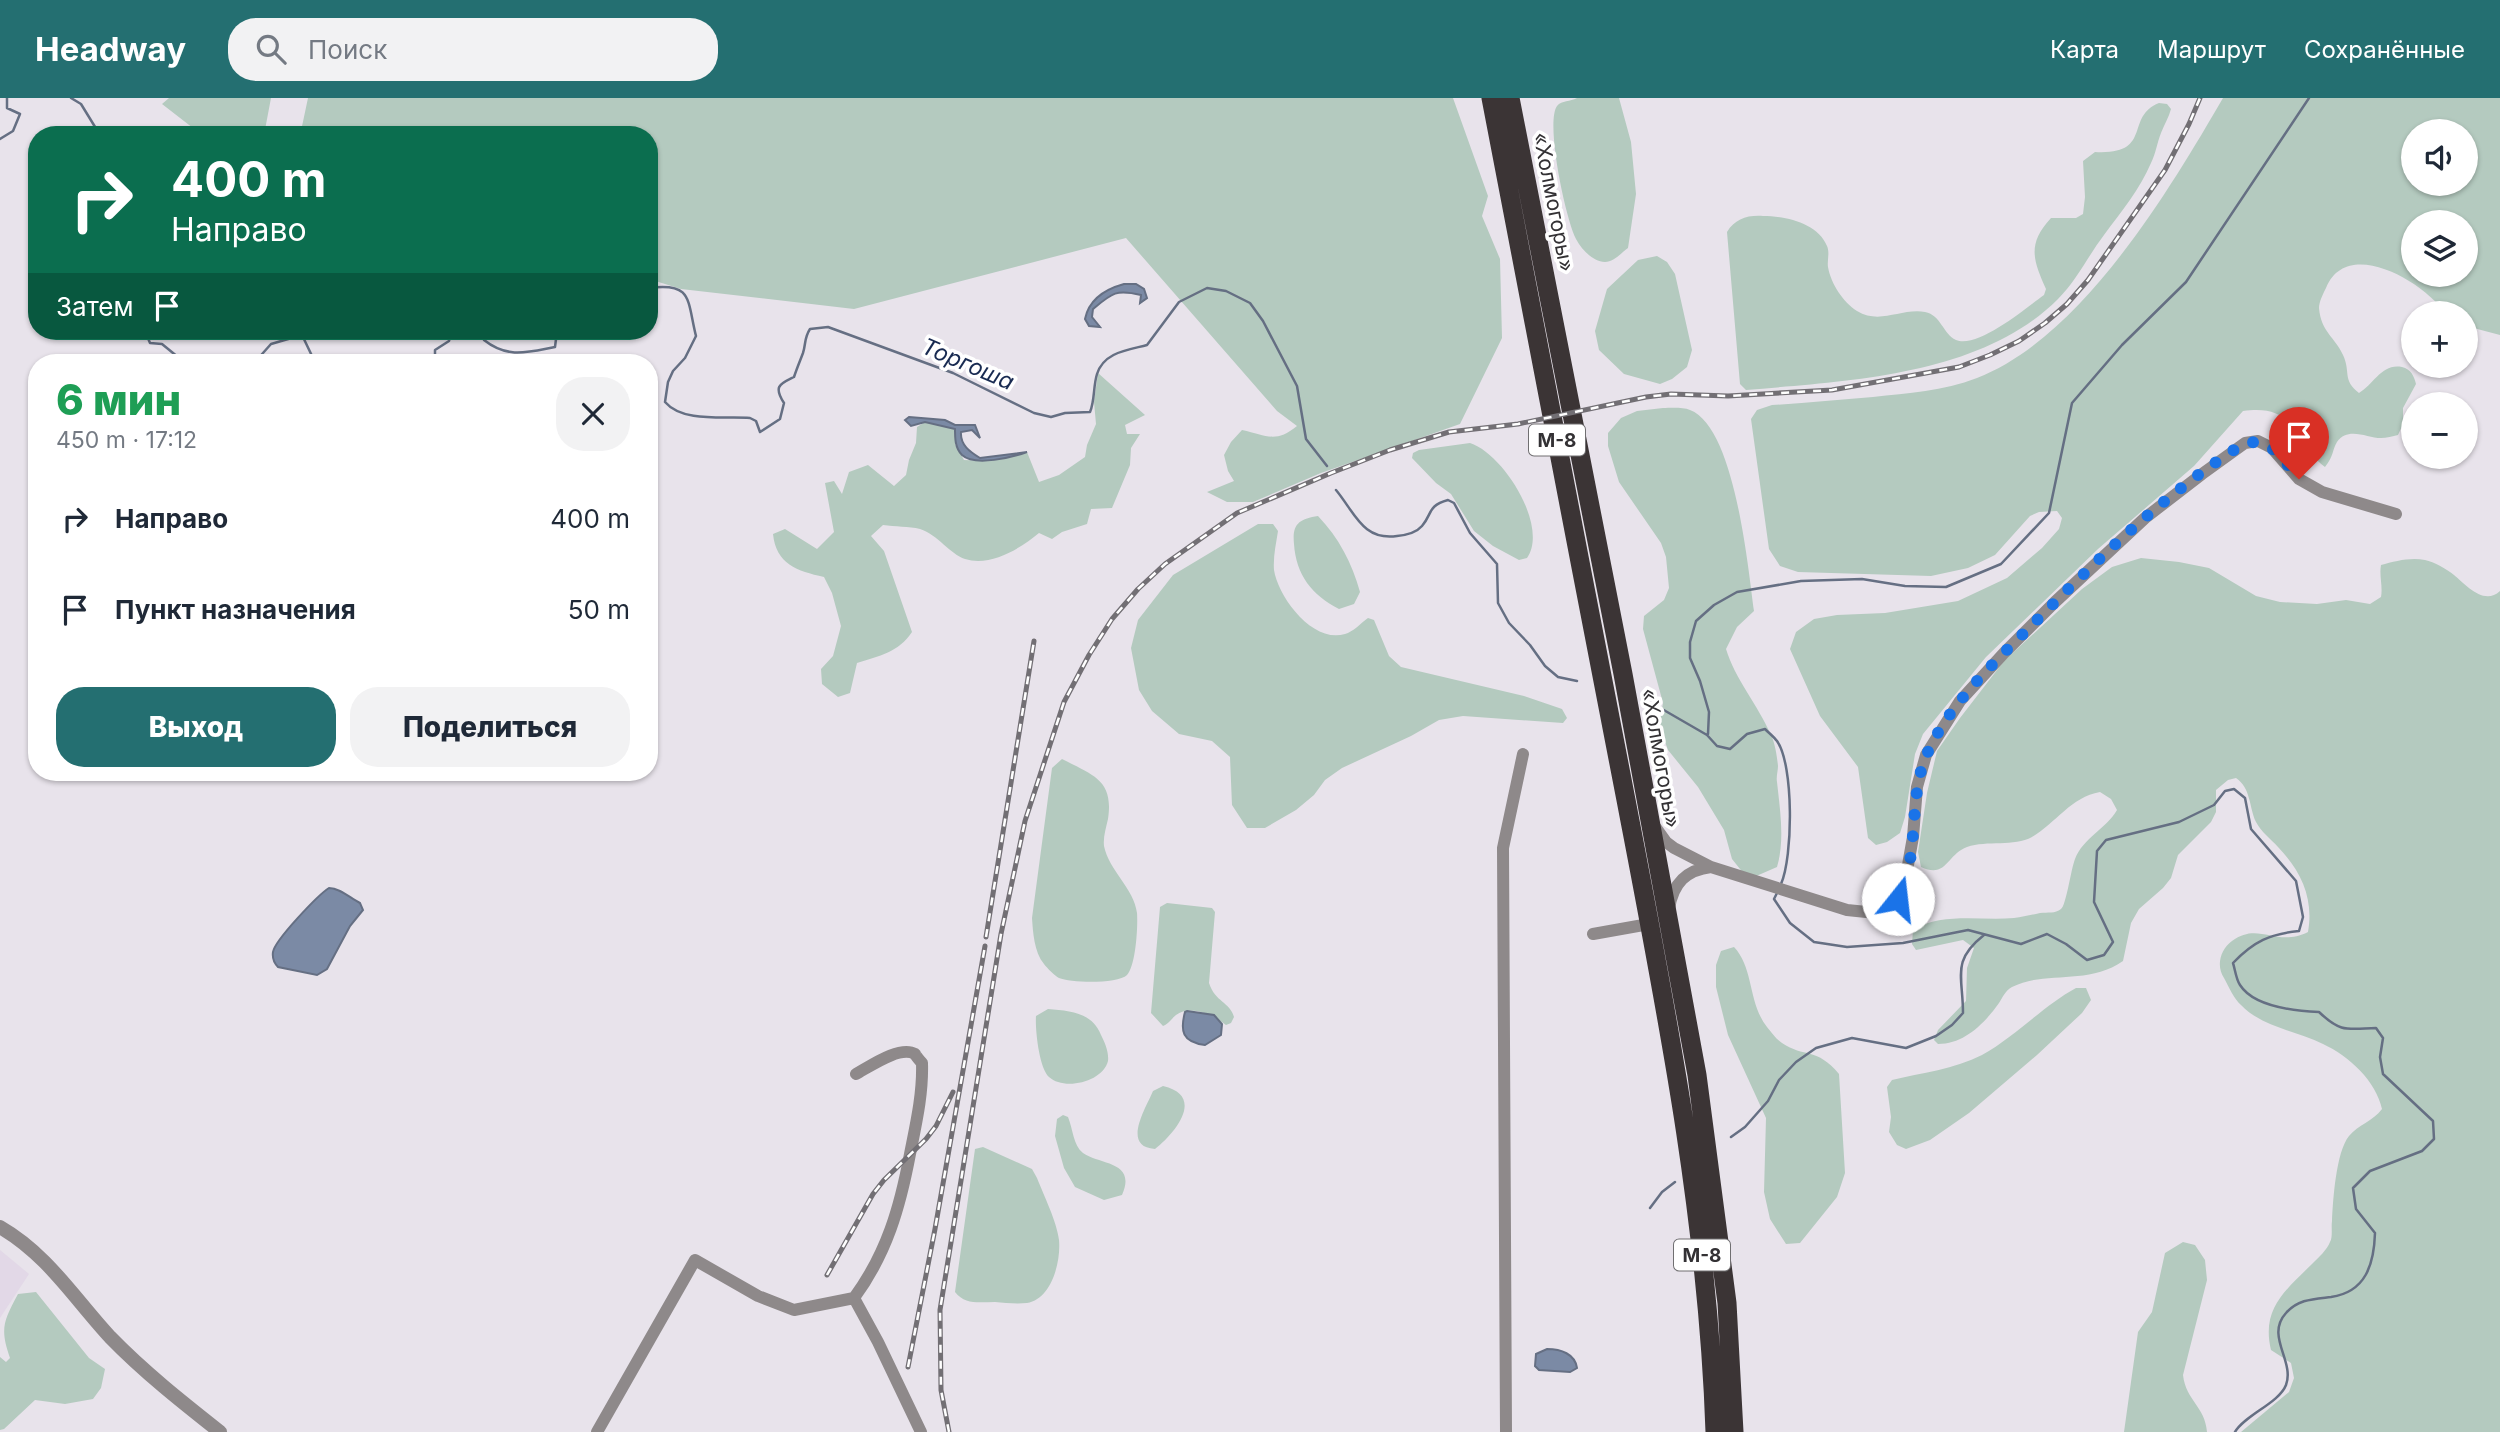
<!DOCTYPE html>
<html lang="ru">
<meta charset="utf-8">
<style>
body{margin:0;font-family:Inter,sans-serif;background:#f2f2f3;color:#1f2937;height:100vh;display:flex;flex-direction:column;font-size:26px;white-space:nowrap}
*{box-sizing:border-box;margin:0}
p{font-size:23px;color:#747a83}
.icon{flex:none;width:38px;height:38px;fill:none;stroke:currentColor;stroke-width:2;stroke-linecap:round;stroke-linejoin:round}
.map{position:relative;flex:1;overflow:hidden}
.sheet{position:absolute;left:28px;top:256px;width:630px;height:427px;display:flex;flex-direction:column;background:#fff;border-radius:28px;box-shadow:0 2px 5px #0004}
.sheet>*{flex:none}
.guide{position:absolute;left:28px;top:28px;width:630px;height:214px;border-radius:28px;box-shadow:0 2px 5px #0004;background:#0b6e4f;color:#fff;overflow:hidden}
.buttons{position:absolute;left:2401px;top:21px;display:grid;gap:14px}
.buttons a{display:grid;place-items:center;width:77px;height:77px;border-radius:50%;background:#fff;box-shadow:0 2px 5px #0004;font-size:35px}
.pin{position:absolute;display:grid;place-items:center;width:60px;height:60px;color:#fff;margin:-72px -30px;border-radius:50% 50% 50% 0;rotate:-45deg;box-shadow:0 0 7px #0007}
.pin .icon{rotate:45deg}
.me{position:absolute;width:77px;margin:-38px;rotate:16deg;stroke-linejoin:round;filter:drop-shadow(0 0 5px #0008)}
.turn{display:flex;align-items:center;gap:24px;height:147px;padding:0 28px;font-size:32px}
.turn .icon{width:91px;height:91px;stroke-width:2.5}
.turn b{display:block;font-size:49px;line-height:60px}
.then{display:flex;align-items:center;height:66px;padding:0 28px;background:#0003;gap:14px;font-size:26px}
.round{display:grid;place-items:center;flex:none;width:74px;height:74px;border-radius:28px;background:#f2f2f3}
.summary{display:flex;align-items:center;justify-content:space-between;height:119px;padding:0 28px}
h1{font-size:42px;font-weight:800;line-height:52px;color:#1e9e55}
.action{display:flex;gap:14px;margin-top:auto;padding:14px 28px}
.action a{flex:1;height:80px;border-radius:28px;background:#246f71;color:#fff;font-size:28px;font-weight:800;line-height:80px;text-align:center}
.action a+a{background:#f2f2f3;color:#1f2937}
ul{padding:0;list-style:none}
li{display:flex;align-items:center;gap:21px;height:91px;padding:0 28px}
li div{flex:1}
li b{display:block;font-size:26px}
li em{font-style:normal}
header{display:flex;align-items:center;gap:42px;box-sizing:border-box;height:98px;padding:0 35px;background:#246f71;color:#fff}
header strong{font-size:33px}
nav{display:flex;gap:38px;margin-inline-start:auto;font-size:24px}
.search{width:490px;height:63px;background:#f2f2f3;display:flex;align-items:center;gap:18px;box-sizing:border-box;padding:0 24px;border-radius:28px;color:#747a83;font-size:26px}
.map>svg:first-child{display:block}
</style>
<header>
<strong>Headway</strong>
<div class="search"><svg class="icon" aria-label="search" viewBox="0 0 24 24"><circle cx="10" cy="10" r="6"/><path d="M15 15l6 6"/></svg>Поиск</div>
<nav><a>Карта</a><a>Маршрут</a><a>Сохранённые</a></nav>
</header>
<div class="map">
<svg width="2500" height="1334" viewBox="0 0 2500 1334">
<rect width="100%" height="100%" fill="#e8e3eb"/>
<path fill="#e2d8e7" d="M0,1152l29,24 -29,44z"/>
<path fill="#b4cabf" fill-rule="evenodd" d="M169,0h102l-7,37h-62l-40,-31z
M308,0h1145l35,98 -6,20 18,43 2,79 -42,86 -139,49 -68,29h-26l-20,-10 27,-11 -6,-10 -4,-16 7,-13 11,-12c24,5 33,14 55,-4l-20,-15 -151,-173 -272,71 -173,-20 -32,-10v-144h-342l-6,-4z
M1577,0h42l12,44 5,52 -8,54c-7,5 -14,14 -23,14 -13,-1 -23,-12 -29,-23 -10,-19 -31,-116 -19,-133 5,-6 13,-4 20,-8z
M2223,0h277v237l-34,-9v-13h-21c-21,-31 -98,-77 -119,-25 -3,6 -7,14 -7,20 2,24 16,29 24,47 8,17 -1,25 16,38 15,-9 23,-30 43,-26 9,2 12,9 14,17l-13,24v16l-5,11c-5,1 -12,3 -17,3 -14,0 -33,-12 -44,4 -5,8 -3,14 -12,25 -32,-25 -27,-64 -82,-56l-49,55 -96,83 -112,108 -63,77 -8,20 -10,63 -5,16 -13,9 -11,3 -8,-7 -10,-71 -38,-51 -30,-67 6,-17 18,-13 23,-4 48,-2 73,-12 49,-23 35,-30 17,-19 3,-11 -5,-7 -18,1 -9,4 -35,39 -27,13 -37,8 -133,-4 -18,-6 -11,-17 -18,-130 6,-9 15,-5c33,-2 67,-5 101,-8 35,-4 70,-6 104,-19 104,-40 192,-187 246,-280zM2413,33h53v53h-53zM2413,124h53v53h-53z
M2159,5l8,1 4,5c-2,8 -7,16 -10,24 -4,10 -5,20 -10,30 -11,26 -30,49 -47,72 -16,21 -27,45 -46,64 -77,77 -210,82 -312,91l-6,-6 -13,-152c8,-13 20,-17 36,-16 22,0 55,7 64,30 3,7 0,14 1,21 3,17 15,35 29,44 23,14 44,-3 68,1 16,3 18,22 31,28 22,9 71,-33 88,-45l2,-6c-13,-29 -19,-45 5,-71h25l7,-4 2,-17 -2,-36 12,-9c59,3 29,-35 64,-49z
M1657,158l10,6 8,12 17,76 -5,17 -15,12 -12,5 -36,-10 -25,-24 -4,-19 12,-42 31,-29z
M1098,275l47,42 -20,10 2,9h13l-9,14 -1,17 -18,43 -21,1 -4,15 -25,8 -10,7 -13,-6c-18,15 -48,34 -74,26 -15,-5 -27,-24 -45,-30 -11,-3 -25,-2 -37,-4l-12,11 13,15 28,81c-13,20 -33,24 -55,31l-7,30 -12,4 -16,-13 -1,-15 12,-13 8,-30 -9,-33 -8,-16c-27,-6 -48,-13 -51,-43l12,-5 32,20 17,-17 -9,-49 9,-2 8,13 7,-22 19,-7 26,21 12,-11 3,-15 7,-17 1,-16 8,-5 30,7v15l9,16 23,1 40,-9 12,30 20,-7 26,-18 2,-12 9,-21 -2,-22z
M1663,310c8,0 20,-1 27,2 45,17 58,158 64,201l-17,16 -11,22c9,30 32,56 45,86 4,8 6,21 7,31 0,5 -2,11 -1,16 3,28 8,58 0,85l-23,10 -10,-3 -12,-15 -8,-29 -26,-43 -30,-37 -9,-25 4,-22 -20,-74 1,-13 20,-16 5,-12 -3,-31 -5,-14 -42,-61 -11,-36v-13l13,-15 16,-7z
M1470,345c34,11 79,84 57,115l-8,2 -26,-14 -19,-15 -23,-37 -15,-11 -24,-25 1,-5 6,-3z
M1318,418c21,22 34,47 42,76l-6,12 -15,5c-27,-14 -43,-34 -45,-65 -2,-20 5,-25 24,-28z
M1258,426h15l5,7c-2,13 -5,26 -4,39 4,27 39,74 71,64 8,-2 16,-11 23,-16l6,2 15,36 12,11 123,29 38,13 5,9 -4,5 -100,-7 -24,4 -28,16 -69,32 -17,12 -11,15 -18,15 -31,18h-18l-15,-23 -2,-48 -18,-16 -33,-7 -27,-23 -13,-21 -8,-42 7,-28 35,-45z
M2141,460l38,4 30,6 47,28 24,6 37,2 29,-4 24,4 11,-7c2,-11 -2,-21 0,-32 14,-4 30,-8 44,-5 9,2 22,9 29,15 12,10 30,31 46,16v841h-259l48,-40 5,-14 -3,-15 -20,-13c-10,-42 15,-60 42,-87 5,-5 14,-13 17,-21 3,-5 1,-15 2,-21 1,-21 4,-69 17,-85 9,-11 24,-15 33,-27 -6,-28 -33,-53 -59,-65 -26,-13 -61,-17 -82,-39 -7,-6 -12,-18 -17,-27 -8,-12 -4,-28 8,-37 27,-20 44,7 76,-9 6,-34 -7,-61 -30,-85 -7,-8 -17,-15 -22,-25 -7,-15 -5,-34 -20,-44l-8,2 -12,10v22l-5,10 -33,33 -7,23 -8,10 -24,21 -8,14 -8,38c-36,25 -78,9 -111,26 -7,4 -9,10 -13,16 -15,21 -35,41 -61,41l-4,-4 4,-10 28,-29 1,-33 7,-20 -11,-8 -47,10 -4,-6 1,-14c29,-18 67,-9 101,-12 9,-1 17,-3 26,-5 8,-1 15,1 21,-4 5,-3 10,-40 14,-50 8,-21 31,-30 42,-49l-6,-11 -11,-7c-29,5 -44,31 -68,45 -18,10 -45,3 -65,10 -20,7 -20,32 -46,20l-3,-15 9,-59 10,-42 23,-33 44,-57 78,-72 30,-22z
M1062,661c31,16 52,21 46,60 -2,9 -5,18 -4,27 5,25 30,42 33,67 1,13 -1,52 -10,62 -9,9 -56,8 -68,3 -4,-2 -12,-10 -15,-14 -10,-12 -11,-32 -12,-46l20,-150z
M1167,805l45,5 3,4 -6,71c6,19 21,19 25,34l-3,6 -5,2c-11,-9 -35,-21 -50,-10 -5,4 -6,8 -13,11l-12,-13 9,-106z
M1734,849c20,21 14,56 33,80 4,5 10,13 15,16 22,15 35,4 57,31l6,99 -8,24 -37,46 -14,1 -16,-25 -6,-27 2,-74 -38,-83 -12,-48v-22l5,-14z
M2076,890h10l5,12 -9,13 -45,42 -68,58 -39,27 -24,9 -9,-4 -8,-13 2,-15 -4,-30 5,-7c29,-7 63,-11 90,-25 34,-19 61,-49 94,-67z
M1048,911c22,2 44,3 53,26 4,8 8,17 7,26 -5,21 -44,30 -59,16 -10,-9 -14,-48 -13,-61z
M1163,988c43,10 12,47 -8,63 -34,-2 -9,-41 -2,-58z
M1063,1017l5,2c5,12 5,28 15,36 17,12 54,8 39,42l-18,5 -29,-13 -11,-19 -9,-32 2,-17z
M983,1049l49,22 5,9c7,18 20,44 22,62 2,21 -7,59 -32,63 -10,1 -22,0 -32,-1 -16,0 -30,3 -40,-10l20,-143z
M2183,1144l12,3 10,15 2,20 -24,95c3,26 22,31 24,57h-83l14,-100 14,-20 13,-59z
M36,1194l53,66 16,11 -4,19 -8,11 -28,5 -30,-4 -31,29 -4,1v-73l6,5 4,-4c-10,-29 -7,-36 8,-64z"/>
<path fill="#7b8aa5" stroke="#656f83" stroke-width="2" d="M1124,186h12l8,5 3,9 -7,5 1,-8c-25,-6 -29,-2 -48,14l-1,8 8,10 -11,-1 -4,-7c4,-20 21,-30 39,-35z
M909,319l36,3 10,5h20l5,13 -8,-8 -11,2c-1,13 9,20 19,26l47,-6c-14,5 -52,15 -65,3 -7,-7 -7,-17 -7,-26l-30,-7 -14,4 -6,-6z
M329,790c11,0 21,10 31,15l3,7 -13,16 -23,43 -10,6 -39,-8c-4,-4 -6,-8 -5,-15 2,-12 45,-57 56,-64z
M1187,913l27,4 8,9 -1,11 -16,10c-23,-3 -25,-14 -20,-33z
M1547,1251c14,0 28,5 30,19l-7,4 -31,-2 -4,-4 1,-12z"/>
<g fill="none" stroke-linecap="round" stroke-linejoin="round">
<path stroke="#656f83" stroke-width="2.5" d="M71,0l10,6 19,31
M0,41l13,-8 7,-17 -13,-6v-10
M649,190c44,-6 38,12 47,48l-11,22 -12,13 -5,11 -3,20c18,21 60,14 85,16l6,3 4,11 20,-13 4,-16c-11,-17 -4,-19 10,-26 3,-9 6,-16 9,-24 3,-9 1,-15 7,-24l18,-2 125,46 81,40 17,4 14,-4 25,-1c5,-12 3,-25 7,-38 7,-22 31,-24 50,-29l32,-43 28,-14 19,3 24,12 13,18 34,65 9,53 21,27
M145,233l5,12 12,1 22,18
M482,233l2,9c24,19 44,12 71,7l2,-16
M255,264l16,-18 31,-9 11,23 8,4
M351,264h41
M435,264v-12l14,-9 3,-10
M1336,392c19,23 27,51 61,46 10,-1 19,-3 25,-10 11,-13 5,-20 26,-26l6,3 16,30 27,31 1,39 11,20 21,22 15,21 13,11 19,4
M1662,611l45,26 10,11 13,3 17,-15 18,-5c4,4 9,8 12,12 17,24 16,116 4,143
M1708,636l1,-22 -9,-31 -10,-23v-16l6,-21 18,-16 23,-13 64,-11 61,-2 43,7 41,1 55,-23 48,-51 23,-110 50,-58 64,-63 123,-184
M1777,795l-3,6 16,24 24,19 33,5 56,-4 65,-13 53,14 26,-10 19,10 21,16 17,-5 9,-13 -19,-40 3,-51 9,-11 73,-18 35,-17 11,-14 9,-2 11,9 6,31 45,52 7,36 -4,14c-29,3 -45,10 -66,32 2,6 3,16 7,22 14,22 56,26 79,27 22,21 28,17 57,16l7,10 -3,19 3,17 50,47 1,18 -12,12 -52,20 -17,17 3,21 19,24c-1,31 -9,59 -44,64 -17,2 -33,2 -45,16 -21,23 9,48 0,72 -7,18 -41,30 -51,47
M1731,1039l14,-10 23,-26 11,-21 17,-18 20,-14 36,-10 54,10 30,-12 16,-11 11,-12c0,-37 -12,-52 21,-78
M1650,1110l12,-16 13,-10"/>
<path stroke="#8e898a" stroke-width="12" d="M1656,730l10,14 8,6 37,19 136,43 29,3 12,-4 10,-10 6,-12 9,-50 4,-50 9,-32 34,-54 44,-48 51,-51 90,-84 57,-44 43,-31 13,-2 14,7 27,31 23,13 74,22
M1669,811c4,-26 17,-39 42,-42
M1593,836l56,-10
M854,1200l24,44 43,90
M597,1334l98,-172 63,36 36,14 60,-12c33,-45 46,-91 56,-144 6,-30 13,-60 12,-91 -1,-1 -7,-8 -7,-9 -15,-9 -46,13 -59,20
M1506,1334l-3,-584 20,-94"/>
<path stroke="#8e898a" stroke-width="14" d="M0,1129c47,27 74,71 110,110 34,35 72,65 110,95"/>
<path stroke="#3b3435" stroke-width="19" d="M1491,0c44,234 90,468 135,702 40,209 82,418 89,632
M1510,0l113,576 74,401 30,228 7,129"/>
<g stroke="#726f74" stroke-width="5">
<path id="rail" d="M986,839l48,-296
M827,1177l46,-81 11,-14 42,-41 10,-13 17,-34
M908,1269l27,-138 50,-283
M949,1334l-8,-42 -1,-80 61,-376 24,-113 39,-119 25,-47 23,-36 26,-30 27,-25 72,-51 94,-40 59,-23 59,-18 69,-8 128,-27 25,-3 57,2 104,-6 127,-23 31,-12 29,-14 26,-18 22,-19 21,-24 77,-110 24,-46 11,-26"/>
</g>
<use href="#rail" stroke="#fff" stroke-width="2.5" stroke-dasharray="8" stroke-linecap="butt"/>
</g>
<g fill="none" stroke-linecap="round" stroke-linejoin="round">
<path stroke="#1a73e8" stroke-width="12" stroke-dasharray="0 21.6" d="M1898,801c23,-45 9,-100 29,-145 22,-50 66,-90 104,-128 66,-66 135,-134 214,-183 28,-5 38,18 54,36"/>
</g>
<g text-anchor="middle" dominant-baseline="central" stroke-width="7" stroke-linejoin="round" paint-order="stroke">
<g fill="#fff" stroke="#706f71" stroke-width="2">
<rect x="1529" y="326.5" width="56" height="31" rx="5"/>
<rect x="1674" y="1141.5" width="56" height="31" rx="5"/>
</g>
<g font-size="19" font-weight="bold" fill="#333134">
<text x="1557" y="342">М-8</text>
<text x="1702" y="1157">М-8</text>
</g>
<g font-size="21" fill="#333134" stroke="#fff">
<text transform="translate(1554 104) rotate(79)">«Холмогоры»</text>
<text transform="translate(1661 660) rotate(80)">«Холмогоры»</text>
</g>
<g font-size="23" font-style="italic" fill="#182a51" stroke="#fff">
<text transform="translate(968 266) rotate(23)">Торгоша</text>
</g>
</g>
</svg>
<div class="buttons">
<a><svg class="icon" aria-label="sound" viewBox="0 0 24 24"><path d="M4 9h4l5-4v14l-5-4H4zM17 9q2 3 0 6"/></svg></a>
<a><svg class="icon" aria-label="layers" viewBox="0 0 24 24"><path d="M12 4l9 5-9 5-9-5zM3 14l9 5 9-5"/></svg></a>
<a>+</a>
<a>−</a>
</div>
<div class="pin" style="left:2299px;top:381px;background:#d93025"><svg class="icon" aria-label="arrive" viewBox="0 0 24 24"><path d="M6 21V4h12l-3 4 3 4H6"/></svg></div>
<svg class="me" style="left:1898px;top:801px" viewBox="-20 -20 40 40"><circle r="19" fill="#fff"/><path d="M0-13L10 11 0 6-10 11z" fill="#1a73e8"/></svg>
<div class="guide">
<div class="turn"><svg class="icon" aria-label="right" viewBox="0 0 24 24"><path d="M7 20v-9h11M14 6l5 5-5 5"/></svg><div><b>400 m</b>Направо</div></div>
<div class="then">Затем<svg class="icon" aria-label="arrive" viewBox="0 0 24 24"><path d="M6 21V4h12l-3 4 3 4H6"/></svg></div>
</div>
<section class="sheet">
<div class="summary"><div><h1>6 мин</h1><p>450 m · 17:12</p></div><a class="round"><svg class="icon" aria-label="close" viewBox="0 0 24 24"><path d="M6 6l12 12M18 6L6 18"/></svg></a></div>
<ul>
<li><svg class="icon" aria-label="right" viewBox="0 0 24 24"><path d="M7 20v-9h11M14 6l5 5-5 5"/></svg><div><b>Направо</b></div><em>400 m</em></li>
<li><svg class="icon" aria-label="arrive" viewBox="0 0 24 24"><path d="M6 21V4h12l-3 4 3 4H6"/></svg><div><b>Пункт назначения</b></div><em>50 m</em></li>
</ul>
<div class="action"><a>Выход</a><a>Поделиться</a></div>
</section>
</div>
